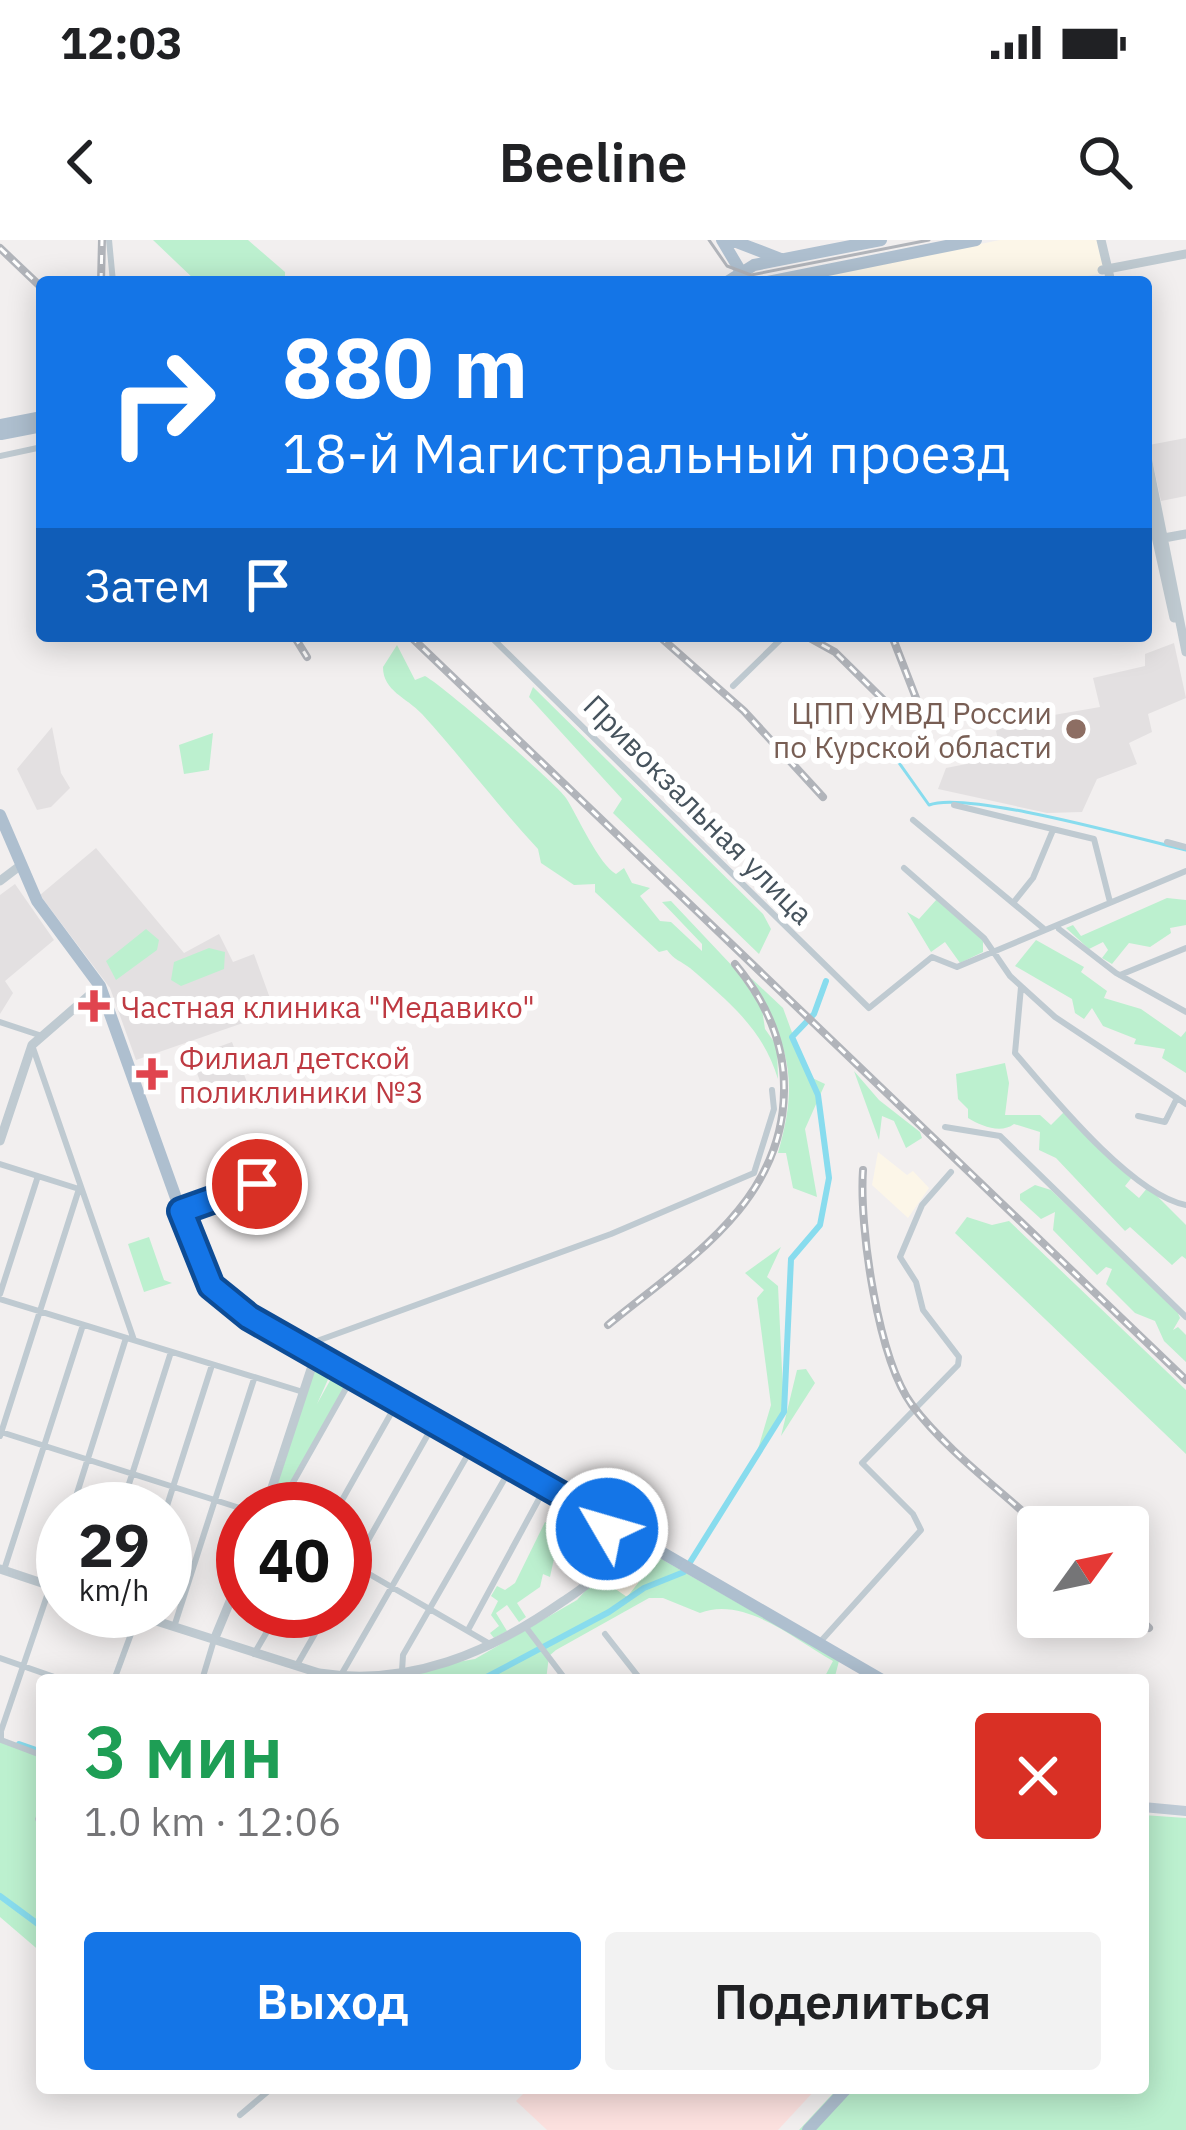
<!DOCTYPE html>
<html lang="ru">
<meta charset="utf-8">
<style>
body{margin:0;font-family:"IBM Plex Sans",sans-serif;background:#f2f2f2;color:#202124;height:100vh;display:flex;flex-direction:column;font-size:45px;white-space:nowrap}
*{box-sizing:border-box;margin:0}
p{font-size:39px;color:#757577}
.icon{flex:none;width:66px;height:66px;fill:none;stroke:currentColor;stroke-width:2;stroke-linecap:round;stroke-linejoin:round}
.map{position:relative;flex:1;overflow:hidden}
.drawer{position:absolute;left:36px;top:1434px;width:1113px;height:420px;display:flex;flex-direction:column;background:#fff;border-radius:12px;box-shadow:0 6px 30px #0003}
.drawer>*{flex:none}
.top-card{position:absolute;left:36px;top:36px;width:1116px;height:366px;border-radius:12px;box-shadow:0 6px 30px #0003;background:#1475e7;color:#fff;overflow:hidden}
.needle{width:78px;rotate:57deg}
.tools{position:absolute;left:1017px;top:1266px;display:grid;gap:24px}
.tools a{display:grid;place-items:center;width:132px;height:132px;border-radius:12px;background:#fff;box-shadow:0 6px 30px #0003;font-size:60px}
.speed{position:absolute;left:36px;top:1242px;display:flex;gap:24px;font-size:60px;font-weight:700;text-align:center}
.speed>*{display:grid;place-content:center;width:156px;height:156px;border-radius:50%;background:#fff;box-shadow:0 6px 30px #0003;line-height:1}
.speed small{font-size:30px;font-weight:400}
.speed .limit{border:18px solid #d22;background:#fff;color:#111}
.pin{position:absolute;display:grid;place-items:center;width:102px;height:102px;color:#fff;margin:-51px;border:6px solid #fff;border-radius:50%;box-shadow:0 3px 12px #0007}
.me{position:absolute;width:132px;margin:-66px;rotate:308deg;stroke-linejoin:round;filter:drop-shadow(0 0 9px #0008)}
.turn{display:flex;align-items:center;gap:42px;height:252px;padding:0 48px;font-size:54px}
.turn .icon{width:156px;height:156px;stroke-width:2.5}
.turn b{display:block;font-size:84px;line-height:102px}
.then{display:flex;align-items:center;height:114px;padding:0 48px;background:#0003;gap:24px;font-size:45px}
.round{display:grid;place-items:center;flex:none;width:126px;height:126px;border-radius:12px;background:#f2f2f2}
.summary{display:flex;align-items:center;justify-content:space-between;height:204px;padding:0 48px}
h1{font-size:72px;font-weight:600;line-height:90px;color:#1e9e55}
.primary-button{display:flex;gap:24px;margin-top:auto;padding:24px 48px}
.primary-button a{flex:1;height:138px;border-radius:12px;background:#1475e7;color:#fff;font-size:48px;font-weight:600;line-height:138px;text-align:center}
.primary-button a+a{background:#f2f2f2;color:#202124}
.status{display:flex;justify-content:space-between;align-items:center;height:84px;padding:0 60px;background:#fff;direction:ltr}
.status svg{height:33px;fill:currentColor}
header{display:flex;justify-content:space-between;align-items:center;height:156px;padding:0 48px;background:#fff;font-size:54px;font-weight:600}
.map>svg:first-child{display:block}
</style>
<div class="status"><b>12:03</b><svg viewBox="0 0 49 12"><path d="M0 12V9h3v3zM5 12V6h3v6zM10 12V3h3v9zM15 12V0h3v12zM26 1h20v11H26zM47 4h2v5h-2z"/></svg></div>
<header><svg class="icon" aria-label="back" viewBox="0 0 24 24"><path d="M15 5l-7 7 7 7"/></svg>Beeline<svg class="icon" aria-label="search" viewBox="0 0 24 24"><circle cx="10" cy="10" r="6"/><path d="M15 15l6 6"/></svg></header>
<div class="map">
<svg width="1186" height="1890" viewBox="0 0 1186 1890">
<rect width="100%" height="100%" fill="#f2efef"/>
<path fill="#fcf6e8" d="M1000,0h102l7,32 -54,10h-262z
M878,912l29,23 6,-4 16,17 -21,30 -36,-33z
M616,1309l29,25 -18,24 -32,-24z"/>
<path fill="#e3e0e1" d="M1186,198v58l-25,5 -12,-56z
M1174,403l12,55 -38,16 4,18 -23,11 8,21 -40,15 -15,33 -35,1 -109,-24 8,-21 56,-11 -6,-26 11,-8 93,-16 -7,-29 52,-12v-12z
M52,487l9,46 9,15 -19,19 -14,3 -20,-41z
M96,608l88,105 35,-19 14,28 21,-8 21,58 -139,48 -26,-72 -70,-93z
M15,644l39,56 -49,41 8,12 -13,21v-119z
M232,802l16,43 -41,15 -16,-43z"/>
<path fill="#fce1df" d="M529,1848h288l-39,42h-231l-31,-29z"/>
<path fill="#bcf0cf" d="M153,0h95l37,32v7l-88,3z
M397,405l18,35 10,-4c17,9 132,108 141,122 11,17 33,67 50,76l8,-6 8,15 18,5 -10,8 20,25 11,1 31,29v-7l-40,-42 9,-1 66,70 25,38 3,20 12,17 1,33c-15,-50 -49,-77 -88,-111 -9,-7 -16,-8 -23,-18l-8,2 -64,-60v-8l-21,1 -33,-22 -3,-14c-41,-44 -76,-91 -116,-135 -16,-17 -39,-23 -39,-47z
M533,447l230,227 8,15 -12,25 -146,-141 9,-14 -93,-102z
M213,493l-4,37 -25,4 -5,-29z
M1167,658l19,2v25l-16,3 1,5 -21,14 -21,-4 -17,21 -10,-6 6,-8 -5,-8 -14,7 -23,-21 7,-3 8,11z
M937,659l46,41v12l-23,11 -15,-21 -14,10 -24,-40 12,7z
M146,689l13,11 -2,10 -41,30 -10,-19z
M1036,700l48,27 -3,5 26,19 -3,7 37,11 40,28 5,-6v42l-24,-15 3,-9 -31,-5 2,-5 -33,-13 -11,-18 -8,11 -9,-6 -3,-14 -57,-33z
M209,708l16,4 -1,17 -43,17 -10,-6 3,-18z
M751,738l32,30 25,68 17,8 -20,45 12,68 -24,-9 -7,-35h-8c22,-76 10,-107 -27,-175z
M1005,823l4,20 -4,32h35l11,10 13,-13 69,64 -8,10 14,12 9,-11 38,38v34l-4,-3 -10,9 -42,-38 -5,4 -69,-73 -17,-8 1,-18 -26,-8c-13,10 -33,2 -46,-6v-9l-10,-10 -2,-25z
M854,831l25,29 41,32 2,6 -16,10 -12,-27 -12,-5 -3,24z
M1035,945l16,5 126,121 3,7 -7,12 5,-3 8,8v27l-22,-21 -9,-20 -20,-8 -29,-29 6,-15 -6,-2 -9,8 -44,-45 2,-18 -14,7 -21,-19v-6z
M967,977l25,8 17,-4 177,169v64l-231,-221z
M149,997l15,43 8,3 -28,9 -16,-48z
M781,1007l-14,30 11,9 6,126 -29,47 16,-54 -14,-107 7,-8 -19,-17z
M314,1126l16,9 -13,29 15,-27 14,9 -69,123h-9z
M806,1129l9,14 -34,53 16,-66z
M545,1282l19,15 8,-11 12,8 -10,6 5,5 -13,20 -11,-11 -5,23 -7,-3 -3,13 -23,16 9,14 -7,5 -12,-17 -11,8 11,18 -13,7 -4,-5 9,-7 -8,-11 7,-14 -7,-5 6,-10 8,4 10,-7z
M611,1290l228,131 -5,19h-11l10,-19c-39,-22 -88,-65 -133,-48l-37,-15h-14l-93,52 -7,6 -3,24h-192l121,-21 102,-59 21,-23 29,20 15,-19 -29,-28z
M0,1501l42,14v198l-42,-36z
M1143,1575l43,3v312h-387l39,-42h305z"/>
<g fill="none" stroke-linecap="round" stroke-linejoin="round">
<path stroke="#88dcee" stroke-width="3" d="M897,520l32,45c37,-15 210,34 257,45"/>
<path stroke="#88dcee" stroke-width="6" d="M481,1440l128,-68 35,-24 40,-16 100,-160 7,-153 29,-34 9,-47 -11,-83 -26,-58 22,-23 12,-33
M19,1504l23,8
M0,1656l42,31"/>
<path stroke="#bfcad1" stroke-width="6" d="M109,0l4,42
M0,216l42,-9
M490,396l379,372 63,-51 25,10 229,-96
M733,446l51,-50
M954,565l140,34 16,63
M913,580l130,108
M1167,602l19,5
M904,628l80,70 26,38 45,41 131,87
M1013,663l20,-25 20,-48
M1059,689l57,44 70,39
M1120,735l66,-27
M1021,747l-6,66c36,42 117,142 171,152
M0,782l39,13
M33,808l101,292
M1138,876l27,6 12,-24
M945,887l55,9 186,181
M0,924l79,25 -79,247
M181,970l76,-26
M0,1054l38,-118
M0,1059l303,93
M306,1105l305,-111 143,-61 20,-64 -2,-19
M1,1192l242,77
M72,1269l54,-171
M121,1269l50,-157
M278,1269l75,-133
M337,1269l61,-108
M165,1272l47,-147
M345,1320l145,84
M4,1330l79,-245
M345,1341l90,-159
M47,1345l16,-49
M525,1386l41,54
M174,1387l80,-248
M468,1390l78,-144
M605,1394l36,46
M821,1401l100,-111 -8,-16 -51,-51 96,-98 1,-8 -36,-47 -7,-28 -16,-25 22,-52 29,-33
M254,1414l25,-43
M0,1418l63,22
M297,1425l31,-54
M402,1431l1,-16 109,-189
M341,1435l133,-231
M114,1440l24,-65
M202,1440l12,-40
M1,1491l49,-144
M1,1492v8l40,15
M38,1579l4,1
M240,1875l32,-27"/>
<path stroke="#bfcad1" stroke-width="9" d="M1101,0l10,42
M1102,30l84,-16
M1146,212l40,200
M1146,251l28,127
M1164,298l22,-4
M0,641l21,-16
M0,901l32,-96 68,-59
M265,1269l51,-155
M0,1329l63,21
M125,1371l194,62c91,14 170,-20 243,-71 15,-10 39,-25 46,-44 4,-12 -3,-24 1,-37
M214,1400l29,-70"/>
<path stroke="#bfcbd6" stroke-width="10" d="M1143,1567l43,4"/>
<path stroke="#aebfcf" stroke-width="12" d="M722,0l25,42
M731,0l50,19
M727,42l27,-17 127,-25
M768,42l208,-42
M0,185l42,-8
M1,194l41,-8
M0,575l37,86 63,85 100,279 21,32 661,383
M808,1890l39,-42"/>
<path stroke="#b1b4ba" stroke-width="3" d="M709,0l18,26 24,9 178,-35"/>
<g stroke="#b1b4ba" stroke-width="8">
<path id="rail" d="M0,8l42,40
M101,42l1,-42
M294,396l13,21
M410,396l776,744
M659,396l85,75 79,86
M806,396l29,16 74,73
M892,396l29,75
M863,930c-4,57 15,189 49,235 34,45 86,83 128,122
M608,1085c78,-64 175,-122 176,-234 1,-48 -19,-91 -49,-127
M1128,1368l21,20"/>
</g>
<use href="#rail" stroke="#fff" stroke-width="3" stroke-dasharray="9" stroke-linecap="butt"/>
</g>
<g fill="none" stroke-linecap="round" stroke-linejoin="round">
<g stroke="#0d4c96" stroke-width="30">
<path id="route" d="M257,944l-76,27 30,75 38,31 360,205 -2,7"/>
</g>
<use href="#route" stroke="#1475e7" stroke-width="21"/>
</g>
<circle fill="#8d6e63" stroke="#fff" stroke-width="4.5" cx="1076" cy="489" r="12"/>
<g fill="#e0444e" stroke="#fff" stroke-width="4.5">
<path d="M88 748h12v12h12v12h-12v12h-12v-12h-12v-12h12z"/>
<path d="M146 816h12v12h12v12h-12v12h-12v-12h-12v-12h12z"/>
</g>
<g text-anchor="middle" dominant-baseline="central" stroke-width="12" stroke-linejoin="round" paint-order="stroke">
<g font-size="30" fill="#785e54" stroke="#fff" text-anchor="end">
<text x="1052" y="472">ЦПП УМВД России<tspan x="1052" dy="34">по Курской области</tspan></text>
</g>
<g font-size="30" fill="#46535d" stroke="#fff">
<text transform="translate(699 569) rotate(45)">Привокзальная улица</text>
</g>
<g font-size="30" fill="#be3a42" stroke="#fff" text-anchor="start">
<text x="121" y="766">Частная клиника "Медавико"</text>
<text x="179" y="817">Филиал детской<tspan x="179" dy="34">поликлиники №3</tspan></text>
</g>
</g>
</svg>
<div class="tools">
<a><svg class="needle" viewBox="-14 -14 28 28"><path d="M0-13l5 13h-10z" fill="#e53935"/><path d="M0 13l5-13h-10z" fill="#757577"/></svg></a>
</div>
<div class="speed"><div>29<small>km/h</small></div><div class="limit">40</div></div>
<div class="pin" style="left:257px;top:944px;background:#d93025"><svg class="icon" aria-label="arrive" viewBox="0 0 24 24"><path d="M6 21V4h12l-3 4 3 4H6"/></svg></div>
<svg class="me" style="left:607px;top:1289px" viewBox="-20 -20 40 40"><circle r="17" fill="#1475e7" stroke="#fff" stroke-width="3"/><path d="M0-11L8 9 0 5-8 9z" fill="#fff"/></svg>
<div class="top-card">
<div class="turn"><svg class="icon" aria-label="right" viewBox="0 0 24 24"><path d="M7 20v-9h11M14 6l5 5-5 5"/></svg><div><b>880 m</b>18-й Магистральный проезд</div></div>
<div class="then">Затем<svg class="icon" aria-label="arrive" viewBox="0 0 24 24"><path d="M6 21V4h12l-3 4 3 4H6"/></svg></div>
</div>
<section class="drawer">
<div class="summary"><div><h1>3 мин</h1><p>1.0 km · 12:06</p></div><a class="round" style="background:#d93025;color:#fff"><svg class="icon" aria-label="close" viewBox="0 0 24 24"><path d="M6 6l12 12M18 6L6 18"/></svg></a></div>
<div class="primary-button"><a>Выход</a><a>Поделиться</a></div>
</section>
</div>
